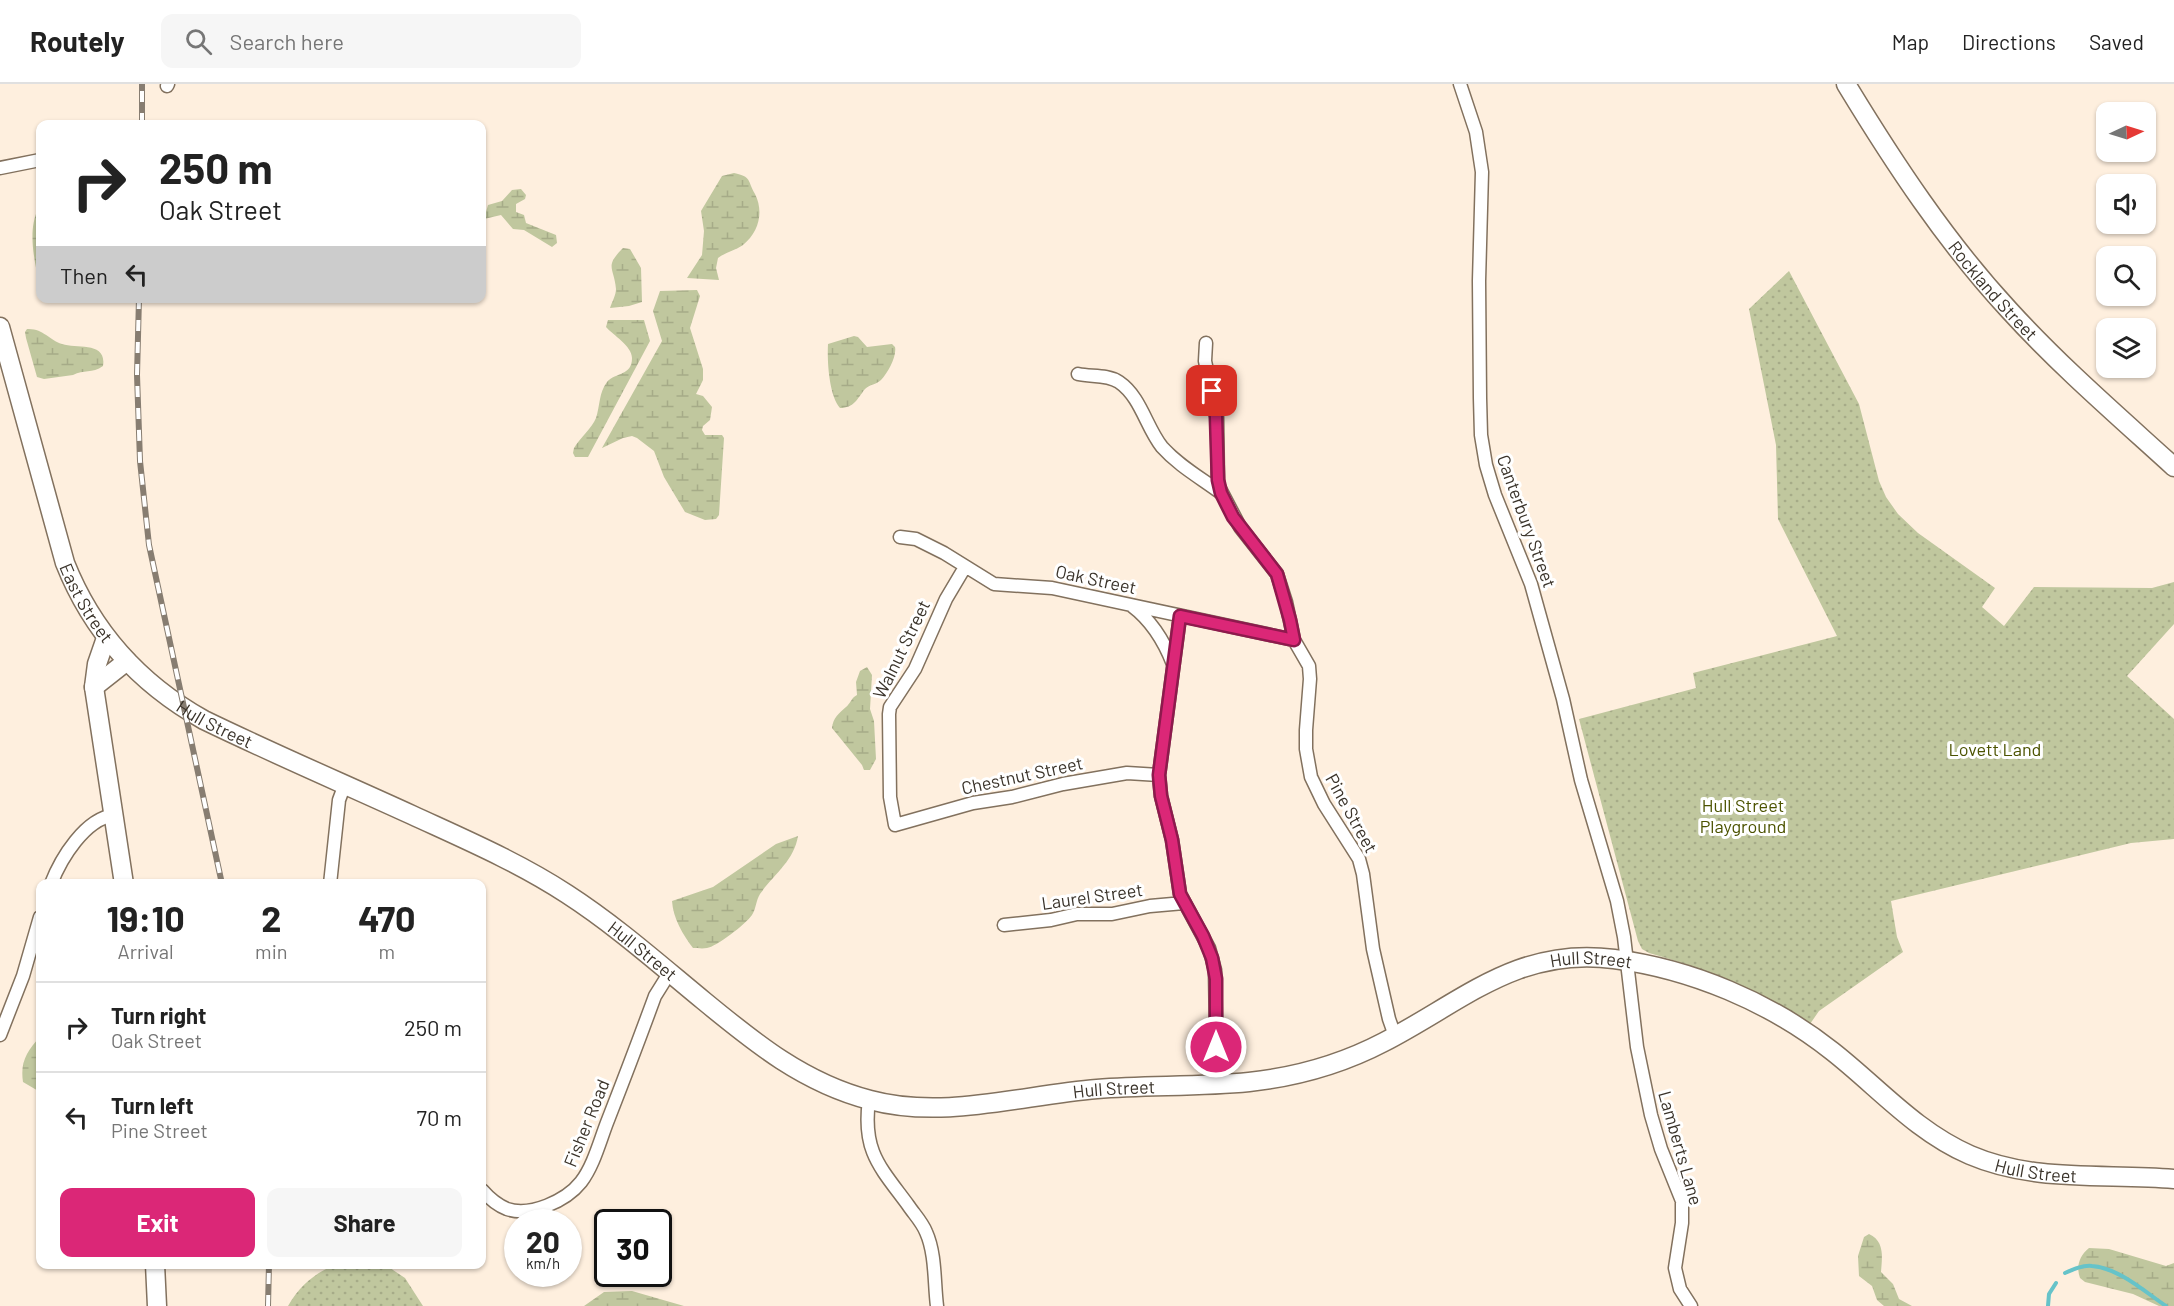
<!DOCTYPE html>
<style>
body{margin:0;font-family:Barlow,sans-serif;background:#f6f6f6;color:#222;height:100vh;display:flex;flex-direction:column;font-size:22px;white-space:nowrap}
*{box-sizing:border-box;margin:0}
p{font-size:20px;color:#767676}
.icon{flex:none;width:33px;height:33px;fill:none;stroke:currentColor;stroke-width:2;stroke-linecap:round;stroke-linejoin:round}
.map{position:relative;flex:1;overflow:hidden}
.panel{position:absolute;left:36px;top:795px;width:450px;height:390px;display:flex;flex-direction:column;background:#fff;border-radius:12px;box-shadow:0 2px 4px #0004}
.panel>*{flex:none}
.banner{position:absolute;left:36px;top:36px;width:450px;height:183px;border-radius:12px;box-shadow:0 2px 4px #0004;background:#fff;color:#222;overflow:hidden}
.needle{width:39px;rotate:86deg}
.controls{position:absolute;left:2096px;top:18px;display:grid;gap:12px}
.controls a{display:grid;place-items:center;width:60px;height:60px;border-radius:12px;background:#fff;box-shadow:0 2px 4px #0004;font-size:30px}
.speed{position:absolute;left:504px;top:1125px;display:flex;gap:12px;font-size:30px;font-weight:700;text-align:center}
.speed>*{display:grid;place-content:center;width:78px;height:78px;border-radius:50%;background:#fff;box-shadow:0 2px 4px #0004;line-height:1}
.speed small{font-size:15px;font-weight:400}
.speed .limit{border:3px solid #111;border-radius:9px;background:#fff;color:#111}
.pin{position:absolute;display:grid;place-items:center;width:51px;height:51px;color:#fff;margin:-26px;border-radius:12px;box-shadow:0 3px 9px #0006}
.me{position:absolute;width:66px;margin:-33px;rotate:0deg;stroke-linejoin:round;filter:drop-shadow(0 0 4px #0008)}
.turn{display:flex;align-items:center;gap:21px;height:126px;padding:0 24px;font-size:27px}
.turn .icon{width:78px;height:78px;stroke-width:2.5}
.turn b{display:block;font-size:42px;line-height:51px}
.then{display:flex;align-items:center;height:57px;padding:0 24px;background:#0003;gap:12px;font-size:22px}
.eta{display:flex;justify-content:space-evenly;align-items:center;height:102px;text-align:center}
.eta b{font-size:36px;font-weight:700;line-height:42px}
.primary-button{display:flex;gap:12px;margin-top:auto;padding:12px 24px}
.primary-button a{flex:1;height:69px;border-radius:12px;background:#db2777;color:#fff;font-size:24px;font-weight:700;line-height:69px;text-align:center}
.primary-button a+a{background:#f6f6f6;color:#222}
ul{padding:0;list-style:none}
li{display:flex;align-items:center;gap:18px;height:90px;padding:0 24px;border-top:2px solid #e0e0e0}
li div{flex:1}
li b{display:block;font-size:22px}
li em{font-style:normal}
header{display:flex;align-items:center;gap:36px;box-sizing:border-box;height:84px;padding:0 30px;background:#fff;border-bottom:2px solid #e0e0e0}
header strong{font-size:28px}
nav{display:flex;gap:33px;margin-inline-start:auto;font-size:21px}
.search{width:420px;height:54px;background:#f6f6f6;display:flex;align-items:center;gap:15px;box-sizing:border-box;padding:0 21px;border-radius:12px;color:#767676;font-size:22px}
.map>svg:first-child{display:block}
</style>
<header>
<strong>Routely</strong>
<div class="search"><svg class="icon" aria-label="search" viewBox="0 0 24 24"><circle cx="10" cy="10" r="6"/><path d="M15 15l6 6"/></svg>Search here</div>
<nav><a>Map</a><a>Directions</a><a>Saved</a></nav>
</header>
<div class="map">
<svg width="2174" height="1222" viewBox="0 0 2174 1222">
<defs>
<pattern id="green-dots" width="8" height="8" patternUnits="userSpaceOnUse" patternTransform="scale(1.5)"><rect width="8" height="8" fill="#c0c79e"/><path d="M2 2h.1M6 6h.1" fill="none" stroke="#a6ab88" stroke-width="1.8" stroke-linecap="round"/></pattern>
<pattern id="wetland-marsh" width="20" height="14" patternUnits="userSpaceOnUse" patternTransform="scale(1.5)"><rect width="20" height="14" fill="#c0c79e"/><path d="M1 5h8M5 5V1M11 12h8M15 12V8" fill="none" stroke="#a6ab88"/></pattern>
</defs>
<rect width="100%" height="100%" fill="#feefde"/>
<path fill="url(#green-dots)" d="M1789,187l70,133 20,77 7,16 12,17 20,19 77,55 -13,19 22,19 30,-39 118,1 22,-6v42l-47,52 47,43v120l-43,4 -240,58 6,36 6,15 -84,59 -9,13c-50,-33 -103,-55 -161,-71l-7,-4 -4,-8 -59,-222 117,-31 -3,-15 144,-37 -59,-117 -2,-74 -27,-136z
M336,1180l51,2 18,12 18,28h-135c12,-21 26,-32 48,-42z"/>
<path fill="url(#wetland-marsh)" d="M734,89c18,4 13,7 21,21 9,18 4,38 -12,51 -7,5 -17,7 -25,13l-2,10 3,12 -32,-2 15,-23 2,-24 -3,-20 21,-35z
M521,105l5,6 -1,4 -9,5v8l8,3 2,8 30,12 1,8 -5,4 -28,-17 -11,-1 -12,-14 -17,4 4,-14 14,-4 10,-11z
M38,125h2v78c-5,-24 -13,-55 -2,-78z
M623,164l7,1 11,19 1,34 -13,4 -19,2c2,-6 6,-13 6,-19 -2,-22 -12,-22 7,-41z
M697,206l3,6 -10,32 13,41v11l-7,14 7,2 9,11 -2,13 -7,6 -1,4 3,5h17l2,3 -5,77 -3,4 -11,1 -20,-8 -21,-35 -10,-26 -17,-13 -5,-2 -9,2 -21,10 60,-107 -9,-30 7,-20z
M608,236h36l6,21 -62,116h-13l-2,-4 1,-5c6,-10 18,-20 22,-30 4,-12 3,-26 11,-36 9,-10 25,-6 25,-24 0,-12 -19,-23 -26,-31z
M27,245c16,-1 22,11 35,15 15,5 45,-3 41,22 -11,8 -19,3 -30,9l-29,4 -7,-2 -11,-39 -1,-6z
M854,252l4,1 9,10 25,-3 3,3c2,9 -7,26 -14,33 -5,5 -11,4 -16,9 -8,10 -11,19 -25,19 -11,-13 -13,-47 -12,-64z
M867,583l5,8 -2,34 4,12 2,38 -6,11h-6l-2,-5 -30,-37c1,-10 7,-15 14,-21 5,-4 5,-9 11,-12l-1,-13 4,-11z
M798,752c-4,25 -24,38 -38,58 -4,6 -4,15 -8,21 -6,9 -36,32 -45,33 -5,1 -10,0 -14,0 -10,-13 -20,-30 -21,-47l41,-14 63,-43z
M40,953v55l-17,-10c-3,-20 4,-31 17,-45z
M1869,1150c16,7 13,24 12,38l12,12 6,15 13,7h-28l-7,-6 -5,-14 -13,-10 -1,-20 6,-19z
M2089,1164l20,1 57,17 8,-3v43h-15l-26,-12 -48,-12 -5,-4c-4,-11 -1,-22 9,-30z
M632,1207l52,15h-100l20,-14z"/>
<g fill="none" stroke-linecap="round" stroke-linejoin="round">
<path stroke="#66c3c9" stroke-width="4" d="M2065,1189c9,-4 18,-8 27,-7 27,2 53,26 74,40
M2048,1222l1,-12 7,-11"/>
<g stroke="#82715e" stroke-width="15">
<path id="minor" d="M1460,0l16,48 6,40 -3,109 1,117 1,37 5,30 9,30 36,89 32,115 18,81 36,121 7,36 13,110 14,68 10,34 21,52v22l-7,45 5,21 11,17
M167,2l1,-2
M0,84l40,-8
M1206,259l-1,18 12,56 1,68 22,42 37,47 9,28 8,38 15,26 1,13 -4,51v19l5,28 13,27 35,55 4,15 10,75 16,70 6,17
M1078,290c13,3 29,0 41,8 22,15 27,45 43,65 17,19 39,31 59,46
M900,453l16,2 28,14 50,31 58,4 242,52
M965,483l-19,32 -31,70 -25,38 -1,7 1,83 5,28 78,-22 39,-6 51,-13 64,-11 32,2
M1132,522c20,15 32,35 41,58
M1180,532l-21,159 2,21 11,44 8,54 29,54 6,22 2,114
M51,800c10,-26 34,-65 63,-69
M330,800l9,-84 6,-16
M1004,841l47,-5 26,-6h35l38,-8 34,-3
M0,951l23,-59 17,-59
M869,1016c-7,51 11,67 39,105 6,9 14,17 18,27 10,22 8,51 11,74
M482,1106c7,8 15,15 25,19 23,8 59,-8 74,-27 13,-17 19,-42 27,-62 16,-41 32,-83 47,-124l15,-24"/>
</g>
<g stroke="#82715e" stroke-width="21">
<g id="secondary">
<path id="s1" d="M1846,0c48,79 100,158 163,226 51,56 109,106 165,157"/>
<path id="s2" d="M0,243l65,236c27,68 75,121 139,157 68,33 138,63 208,95 52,24 106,47 155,79 48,31 92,70 137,107 51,42 100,82 166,99 74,20 152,-5 227,-11 50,-4 101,-2 152,-7 46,-5 93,-18 135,-40 78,-40 134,-96 230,-83 77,10 156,43 218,92 46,36 83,80 138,104 65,28 136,18 204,24"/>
<path d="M106,554l-9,26 -3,23 30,197"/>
<path d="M94,603l33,-26"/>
<path d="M155,1180l2,42"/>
</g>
</g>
<use href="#minor" stroke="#fff" stroke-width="12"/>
<use href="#secondary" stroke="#fff" stroke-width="18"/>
<g stroke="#877d71" stroke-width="6">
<path id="rail" d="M142,40v-40
M139,214l-2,77 3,86 9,84 73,339
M268,1222l1,-42"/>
</g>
<use href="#rail" stroke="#fff" stroke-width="4" stroke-dasharray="11" stroke-linecap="butt"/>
</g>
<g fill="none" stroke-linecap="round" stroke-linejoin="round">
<g stroke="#8e194d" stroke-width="15">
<path id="route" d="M1212,307l4,26 2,63 3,13 12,24 44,57 13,46 4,20 -114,-24 -21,159 2,21 11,44 8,54 23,42 9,22 4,21v68"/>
</g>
<use href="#route" stroke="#db2777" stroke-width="10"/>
</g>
<g text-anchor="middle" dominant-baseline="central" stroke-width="6" stroke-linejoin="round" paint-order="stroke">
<g font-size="18" fill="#3a332a" stroke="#fff">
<text stroke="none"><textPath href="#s1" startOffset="254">Rockland Street</textPath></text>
<text transform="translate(1527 437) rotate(70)">Canterbury Street</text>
<text transform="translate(1096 495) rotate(12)">Oak Street</text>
<text stroke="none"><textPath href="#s2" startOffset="290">East Street</textPath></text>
<text transform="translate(901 565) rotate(-64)">Walnut Street</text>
<text stroke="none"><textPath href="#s2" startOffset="470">Hull Street</textPath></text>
<text transform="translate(1022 691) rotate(-12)">Chestnut Street</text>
<text transform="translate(1352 729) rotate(61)">Pine Street</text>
<text transform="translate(1092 812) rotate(-8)">Laurel Street</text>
<text stroke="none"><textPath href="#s2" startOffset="956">Hull Street</textPath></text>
<text stroke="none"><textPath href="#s2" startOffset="1980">Hull Street</textPath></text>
<text stroke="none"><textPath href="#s2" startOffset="1476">Hull Street</textPath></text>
<text transform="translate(586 1039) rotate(-68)">Fisher Road</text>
<text transform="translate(1681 1064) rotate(74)">Lamberts Lane</text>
<text stroke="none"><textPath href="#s2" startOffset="2484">Hull Street</textPath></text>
</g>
<g font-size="18" fill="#4c5301" stroke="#fff">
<text x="1995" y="665">Lovett Land</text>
<text x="1743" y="721">Hull Street<tspan x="1743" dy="21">Playground</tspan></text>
</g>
</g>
</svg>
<div class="controls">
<a><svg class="needle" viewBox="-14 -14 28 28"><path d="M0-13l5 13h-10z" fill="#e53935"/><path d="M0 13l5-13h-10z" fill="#767676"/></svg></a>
<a><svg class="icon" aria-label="sound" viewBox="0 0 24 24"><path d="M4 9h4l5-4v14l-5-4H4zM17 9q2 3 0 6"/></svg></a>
<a><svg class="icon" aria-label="search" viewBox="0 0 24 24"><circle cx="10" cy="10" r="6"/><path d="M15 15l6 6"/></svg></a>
<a><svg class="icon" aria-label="layers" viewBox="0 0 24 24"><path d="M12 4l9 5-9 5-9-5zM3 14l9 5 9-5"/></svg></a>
</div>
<div class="speed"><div>20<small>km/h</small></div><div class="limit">30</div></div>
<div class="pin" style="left:1212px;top:307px;background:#d93025"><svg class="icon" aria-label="arrive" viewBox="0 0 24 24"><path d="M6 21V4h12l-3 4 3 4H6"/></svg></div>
<svg class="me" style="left:1216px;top:963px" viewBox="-20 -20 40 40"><circle r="17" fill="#db2777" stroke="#fff" stroke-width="3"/><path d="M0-11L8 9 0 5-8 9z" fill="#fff"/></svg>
<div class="banner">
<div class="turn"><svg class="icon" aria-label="right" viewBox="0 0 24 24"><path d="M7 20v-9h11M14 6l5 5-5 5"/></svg><div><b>250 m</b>Oak Street</div></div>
<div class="then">Then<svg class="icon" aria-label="left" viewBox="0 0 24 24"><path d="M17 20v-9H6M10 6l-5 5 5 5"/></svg></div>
</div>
<section class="panel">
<div class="eta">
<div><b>19:10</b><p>Arrival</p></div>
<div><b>2</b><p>min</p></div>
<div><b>470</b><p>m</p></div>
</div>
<ul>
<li><svg class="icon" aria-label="right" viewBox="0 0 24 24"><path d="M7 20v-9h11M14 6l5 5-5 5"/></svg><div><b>Turn right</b><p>Oak Street</p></div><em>250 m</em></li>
<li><svg class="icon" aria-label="left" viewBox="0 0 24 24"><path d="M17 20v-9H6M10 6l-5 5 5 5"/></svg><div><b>Turn left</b><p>Pine Street</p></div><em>70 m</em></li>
</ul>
<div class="primary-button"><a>Exit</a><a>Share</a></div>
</section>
</div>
